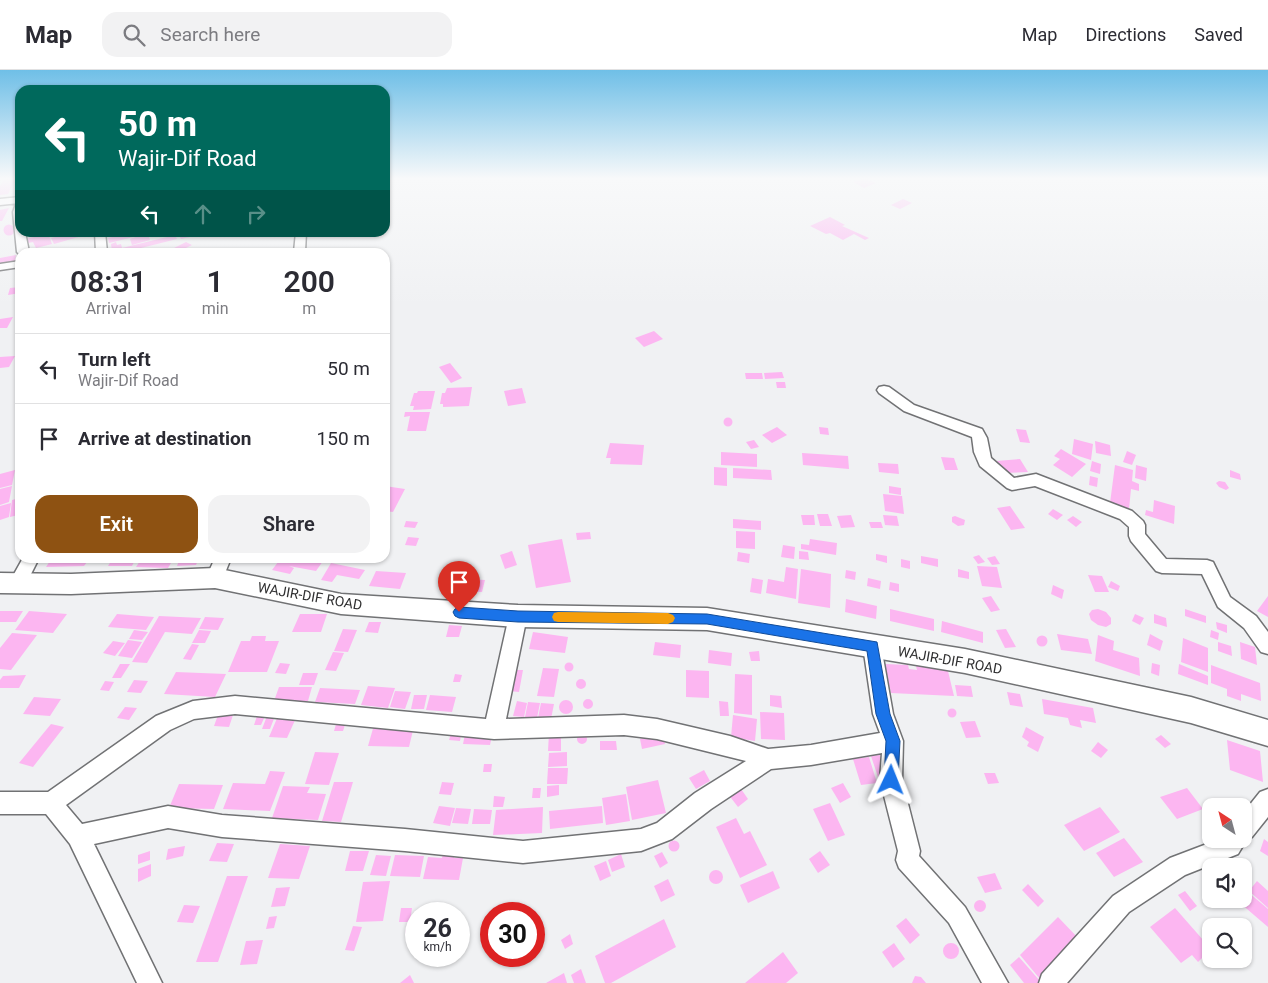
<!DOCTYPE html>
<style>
body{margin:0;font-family:Roboto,sans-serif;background:#f2f2f3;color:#2b2b33;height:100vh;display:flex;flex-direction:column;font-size:19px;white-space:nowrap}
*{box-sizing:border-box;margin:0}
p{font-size:16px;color:#7c7c81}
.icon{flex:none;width:28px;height:28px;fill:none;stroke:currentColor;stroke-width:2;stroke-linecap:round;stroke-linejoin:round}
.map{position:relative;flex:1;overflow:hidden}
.details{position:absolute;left:15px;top:178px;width:375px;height:315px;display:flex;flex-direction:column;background:#fff;border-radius:15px;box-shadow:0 1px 4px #0004}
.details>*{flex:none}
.hud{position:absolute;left:15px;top:15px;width:375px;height:152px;border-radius:15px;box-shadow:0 1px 4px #0004;background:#00695c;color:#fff;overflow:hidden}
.needle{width:32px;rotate:324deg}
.tools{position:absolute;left:1202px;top:728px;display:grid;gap:10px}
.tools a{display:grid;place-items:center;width:50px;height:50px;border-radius:10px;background:#fff;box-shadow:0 1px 4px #0004;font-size:25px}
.speed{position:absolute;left:405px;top:832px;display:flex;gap:10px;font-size:25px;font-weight:700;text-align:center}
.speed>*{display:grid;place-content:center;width:65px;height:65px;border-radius:50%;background:#fff;box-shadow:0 1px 4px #0004;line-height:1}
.speed small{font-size:12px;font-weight:400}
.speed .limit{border:8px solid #d22;background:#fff;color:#111}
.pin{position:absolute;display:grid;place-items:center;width:42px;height:42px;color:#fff;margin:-51px -21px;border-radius:50% 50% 50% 0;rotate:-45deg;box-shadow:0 0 5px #0007}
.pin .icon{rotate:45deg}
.me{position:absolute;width:55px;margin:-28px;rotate:2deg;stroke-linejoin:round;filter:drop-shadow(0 0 4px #0008)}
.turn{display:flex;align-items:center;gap:18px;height:105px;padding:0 20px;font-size:22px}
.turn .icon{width:65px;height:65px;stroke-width:2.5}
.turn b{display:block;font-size:35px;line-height:42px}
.lanes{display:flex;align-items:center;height:48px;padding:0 20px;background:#0003;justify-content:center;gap:25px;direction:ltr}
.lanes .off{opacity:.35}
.eta{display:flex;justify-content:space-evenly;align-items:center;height:85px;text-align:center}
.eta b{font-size:30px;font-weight:600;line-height:35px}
.cta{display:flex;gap:10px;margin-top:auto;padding:10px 20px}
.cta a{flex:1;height:58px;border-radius:15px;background:#8e5212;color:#fff;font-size:20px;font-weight:600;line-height:58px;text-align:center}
.cta a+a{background:#f2f2f3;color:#2b2b33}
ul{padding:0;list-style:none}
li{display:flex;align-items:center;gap:15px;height:70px;padding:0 20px;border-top:1px solid #e1e1e2}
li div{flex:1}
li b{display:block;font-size:19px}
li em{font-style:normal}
header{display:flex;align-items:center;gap:30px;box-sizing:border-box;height:70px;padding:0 25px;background:#fff;border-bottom:1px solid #e1e1e2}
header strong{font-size:24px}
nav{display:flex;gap:28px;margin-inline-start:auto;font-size:18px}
.search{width:350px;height:45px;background:#f2f2f3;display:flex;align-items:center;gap:12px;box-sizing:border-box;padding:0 18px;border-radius:15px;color:#7c7c81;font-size:19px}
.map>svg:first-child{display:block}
</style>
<header>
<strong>Map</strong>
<div class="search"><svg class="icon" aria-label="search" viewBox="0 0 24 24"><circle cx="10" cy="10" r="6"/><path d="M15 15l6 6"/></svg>Search here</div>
<nav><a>Map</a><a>Directions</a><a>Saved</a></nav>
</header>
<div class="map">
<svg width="1268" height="913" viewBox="0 0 1268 913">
<rect width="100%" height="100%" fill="#f0f1f3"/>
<path fill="#fcb6f1" d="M7,109h9l-8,15 -8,1v-9l3,-6z
M862,109h5l9,4 -12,5 -11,-6z
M903,129l9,4 -12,6 -9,-4z
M9,138l-7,13h-2v-11z
M830,147l15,8 -3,1 27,12 -4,2 -11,-6 -11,6 -13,-7 -4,1 -16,-8z
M3.5 160a5.5 5.5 0 1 1 11 0a5.5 5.5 0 1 1-11 0Z
M75,162l5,1 2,3 -28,8 -3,-6z
M133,162h14l3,8 -18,5 -2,-6 8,-3 -29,7 -1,-5z
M177,162h11l2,5 -9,2z
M48,163l4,11 -16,4 -3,-6 -5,1 -2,-4z
M175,165l2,4 -52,13h-17l4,-1 -1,-7 5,-2 1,3 4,-1 1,4z
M186,172l6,3 -14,7 -6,-3z
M16,185l-1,6 -15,3v-6z
M20,217v6l-12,2 2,-7z
M13,247l-6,11h-7v-9z
M654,261l9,8 -19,8 -9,-9z
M15,286l-6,11 -9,1v-11z
M450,293l12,15 -11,5 -12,-16z
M782,302l2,6 -19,1 -1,-6z
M745,303h17l1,6h-17z
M776,312h9l1,6h-9z
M472,317l-3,19 -26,1v-3h-3l2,-11h3l2,-5z
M522,318l4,15 -18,3 -4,-15z
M418,321h17l-4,18 -18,1 1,-4h-4l4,-13h3z
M405,342h25l-4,19h-19l3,-15 -6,1z
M723.5 352a4.5 4.5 0 1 1 9 0a4.5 4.5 0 1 1-9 0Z
M777,357l10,8 -15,8 -10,-8z
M819,357l9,1 1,7 -9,-1z
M1016,359l10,1 4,13 -10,-1z
M1074,369l19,5 -2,16 -19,-6z
M754,370l5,7 -8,2 -5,-7z
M1095,371l15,4 1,11 -15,-3z
M610,373l34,2 -2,20 -32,-1 1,-6h-5z
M1061,379l25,15 -14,13 -19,-12 7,-6 -6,-3z
M1127,381l9,4 -4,10 -9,-3z
M721,382l36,2v13l-36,-2z
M802,383l46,3 1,13 -46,-4z
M941,387l13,1 4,12h-13z
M1020,389l8,13 -25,1 -7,-12z
M1092,391l9,3 -1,10 -10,-3z
M878,393l20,1 1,10 -20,-2z
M1115,395l18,5 -1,11 7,3v7l-8,-2 -2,20 -19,-6z
M1136,395l11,3 -1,13 -11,-3z
M714,397l13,1v18l-13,-1z
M733,398l38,2 1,10 -39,-2z
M15,400l-3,15 -12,3v-14z
M1230,400l10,4 1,6 -11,-3z
M1090,406l8,2 -1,9 -8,-2z
M1219,411l6,1 4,6 -3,2 -7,-3 -3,-4z
M12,416l-3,16 -9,3v-16z
M385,416l20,3 -12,23 -8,-1z
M889,416l12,2v7l-12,-2z
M883,424l19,2 2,18 -19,-3z
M20,428l-2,17 -8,2 2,-17z
M1154,430l21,6 -1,18 -29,-9 1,-5 7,2z
M11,433l-2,14 -9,3v-14z
M1010,436l15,22 -14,2 -14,-22z
M1053,439l10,6 -6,5 -9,-6z
M817,444h11l4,12h-12z
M801,445h13l1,10h-12z
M851,445l4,12 -14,1 -4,-12z
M883,445l14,1 2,10 -14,-1z
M955,446l10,4 -1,5 -6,1 -6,-4v-5z
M1073,446l9,6 -6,5 -9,-7z
M733,449l28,2v9l-28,-2z
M406,451l12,1 -3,6 -11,-1z
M869,452h12l2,6h-12z
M736,461l19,1v17l-19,-1z
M590,462l1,7 -14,1 -1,-7z
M408,467l11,1 -3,8 -11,-1z
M562,469l9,43 -35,6 -8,-43z
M810,469l27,4 -1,12 -35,-6v-5l8,1z
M783,475l12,2 -1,12 -13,-2z
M512,481l5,14 -12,4 -5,-14z
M799,481l9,1 1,8 -10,-1z
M738,482l12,2 -1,9 -12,-2z
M876,484l11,2v7l-11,-3z
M979,485l6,7 -7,2 -5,-7z
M921,486l17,3v8l-17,-4z
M995,486l5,8 -8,1 -5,-7z
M52,488h38l-6,8 -38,1z
M113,488h23l-4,8h-24z
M142,488h32l-6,10 -32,-1z
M180,488h19l-3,7 -19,1z
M281,488h24l18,3 -7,10 -27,-5 5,2 -4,6 -18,-4z
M901,489l9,2v8l-9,-2z
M331,493l34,7 -6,9 -22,-4 -5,7 -11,-2z
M977,496l20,1 5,21 -20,-2z
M786,497l12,2 -2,30 -30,-6 2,-14 16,3z
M460,498l9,1 -3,10 19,1 -3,12 -28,-1z
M801,499l30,5 -1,34 -32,-5z
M958,499l11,3v7l-11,-2z
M846,500l10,2 -1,8 -10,-2z
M376,501l30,2 -6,16 -31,-3z
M1088,505l14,1 7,16h-14z
M752,508l11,2 -2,14 -11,-2z
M868,508l13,3 -1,8 -13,-3z
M1111,511l9,5 -2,5 -10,-4z
M890,512l9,2v8l-10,-2z
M1053,515l11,5 -2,9 -11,-5z
M991,526l9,14 -9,2 -9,-14z
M1268,526v21l-11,-6z
M846,529l31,7 -1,13 -31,-7z
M890,539l44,10v12l-44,-10z
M1098,539l8,3 5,6v6l-5,3 -8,-2 -7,-5 -2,-6 3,-4z
M1185,539l21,7v7l-21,-7z
M0,541h23l-7,11h-16z
M29,541l38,3 -14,19 -38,-3z
M117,544l37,3 -8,13 -38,-3z
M300,544h27l-6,18h-29z
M1135,544l9,4 -4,7 -8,-4z
M1154,544l12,4 1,9 -13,-4z
M159,546l42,2 -9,16 -27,-2 -18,31 -15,-1z
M205,547l19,1 -6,12 -19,-1z
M942,551l41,11v11l-42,-11z
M369,552h12l-3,11 -13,-1z
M1216,552l11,3v8l-10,-4z
M449,555l13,1 -3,11h-13z
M343,559l14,1 -9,22 -14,-1z
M1006,559l10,18 -11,1 -9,-18z
M134,560l14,2 -6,8 -13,-1z
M199,560l12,1 -6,12h-13z
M1211,560l8,3 -1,7 -8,-3z
M533,562l35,5 -3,16 -36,-4z
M12,563l25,2 -26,35 -11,-1v-21z
M1057,564l31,5 4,15 -31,-4z
M1150,564l13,7 -3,10 -13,-6z
M1098,565l16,6 -1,9 26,8 1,18 -45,-15z
M1036.5 571a5.5 5.5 0 1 1 11 0a5.5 5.5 0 1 1-11 0Z
M252,566h14l-1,5h14l-12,31h-39l13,-31h9z
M1183,568l25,10v24l-27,-10z
M128,570l14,2 -10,16 -14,-2z
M113,571l12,2 -10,13 -12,-3z
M655,572l26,3 -1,13 -27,-3z
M1218,572l13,4 1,10 -14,-5z
M1240,572l15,5 2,18 -16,-6z
M192,574l7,1 -8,15 -8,-1z
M709,580l23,3 -1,13 -23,-3z
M759,581l1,10h-9l-2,-9z
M333,582l11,1 -8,18 -11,-1z
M564.5 597a4.5 4.5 0 1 1 9 0a4.5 4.5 0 1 1-9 0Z
M280,593l10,1 -4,10 -11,-1z
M1152,593l8,2 -1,11 -8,-3z
M120,594h10l-9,14h-9z
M885,594l23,1 1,4 8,1 -1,-4 31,1 7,29 -63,-3z
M1179,594l29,12v9l-30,-11z
M1211,595l49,18 1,18 -20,-7v7l-14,-5v-7l-16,-6z
M543,598l16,1 -5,28 -17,-1z
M513,600h10l-4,22 -10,-1z
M686,600l23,1v27l-23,-1z
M176,602l50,2 -11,23 -51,-3z
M303,603h15l-4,12h-15z
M455,604l7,1 -2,7h-7z
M735,604l17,1v40l-18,-2z
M26,605l-7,13h-19v-8l3,-4z
M576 614a5 5 0 1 1 10 0a5 5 0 1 1-10 0Z
M134,610l14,1 -7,12 -14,-1z
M105,611l9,1 -5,9 -9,-1z
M955,615l16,1 2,11 -16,-1z
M368,616l27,2 -7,20 -27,-3z
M279,617h33l-4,14h-34z
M320,618l40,2 -5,14 -40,-2z
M395,621l16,1 -6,17 -15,-2z
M1007,622l13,2 3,13 -13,-2z
M414,625h13l-3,14h-13z
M430,625l26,2 -4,15 -26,-2z
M770,625l11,1 1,12 -12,-2z
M34,627l27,2 -11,17 -27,-2z
M1042,629l51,9 3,15 -16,-3 2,8 -12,-3 -2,-7 -24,-4z
M583 634a5 5 0 1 1 10 0a5 5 0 1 1-10 0Z
M559 637a7 7 0 1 1 14 0a7 7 0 1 1-14 0Z
M517,631l10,2 -3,14 -11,-1z
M719,631l9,1 1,14h-9z
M528,632l12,1 -3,15 -12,-1z
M541,633l13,1 -3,15 -13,-1z
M125,637l12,1 -8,12 -12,-2z
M947.5 643a4.5 4.5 0 1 1 9 0a4.5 4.5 0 1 1-9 0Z
M760,642l24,1 1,27 -24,-1z
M218,645h15l-4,12 -15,-1z
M733,645l24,4 -2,22 -24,-4z
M257,646h8l-4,9h-7z
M267,646h8l-5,13h-8z
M278,646l18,2 -9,20 -18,-1z
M337,651l9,1 -3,9h-9z
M975,651l6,16 -15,1 -6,-16z
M51,654l13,3 -31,40 -14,-4z
M374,655l40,1 -5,21 -41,-1z
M1026,657l18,10 -6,15 -11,-6 2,-4 -7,-5z
M466,659l27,2 -3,14 -27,-1z
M452,660h10l-2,11 -11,-1z
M561,662v19h-13l1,-18z
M662,663l3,11 -23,5 -2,-10z
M577 669a5 5 0 1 1 10 0a5 5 0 1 1-10 0Z
M1161,665l10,9 -6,4 -10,-9z
M1227,670l33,11 3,31 -33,-12z
M600,671h16l1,9h-17z
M1098,672l10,8 -7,8 -10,-7z
M315,682l24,1 -10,32 -24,-1z
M567,682v14l-19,1 1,-14z
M880,685l10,30 -9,1 -10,-30z
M869,687l8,26 -16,2 -8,-26z
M484,694h8l-1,8h-8z
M548,698h20l-1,16h-20z
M704,700l6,11 -14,8 -7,-11z
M270,701l15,1 -15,39 -47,-2 10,-26 32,1z
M984,703h11l4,10 -11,1z
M658,710l8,33 -34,7 -6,-33z
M334,712h19l-12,40 -19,-1z
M442,712l12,1 -3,12 -12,-1z
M843,713l8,14 -11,6 -9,-15z
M179,714l44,1 -9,24 -45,-1z
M559,715v10l-12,2v-11z
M283,716l27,1 -3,6 19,1 -8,26 -46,-2z
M739,716l9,13 -10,8 -10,-13z
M533,718h8l-1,10h-8z
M1187,718l16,21 -26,10 -17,-22z
M626,724l4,27 -24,4 -4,-27z
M494,726l11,1 -2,10h-10z
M830,733l15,32 -17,6 -15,-32z
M439,736l16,2 -5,18 -17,-3z
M602,736l1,17 -53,6 -1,-18z
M543,737l-1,26 -49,2 3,-25z
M1100,737l20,25 -36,19 -20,-26z
M456,738l15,1 -3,15 -16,-1z
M474,739l18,1 -2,14h-18z
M736,748l8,16 6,-3 17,34 -27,13 -24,-51z
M1124,768l19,24 -29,15 -18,-24z
M1264,769l4,3v14l-8,-5z
M668.5 776a5.5 5.5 0 1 1 11 0a5.5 5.5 0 1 1-11 0Z
M217,773l17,1 -7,18 -18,-1z
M280,774l30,2 -11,33 -31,-1z
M185,776l-2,10 -17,4 2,-11z
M150,781v9l-12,4v-9z
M350,781h19l-6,20h-18z
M820,781l10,14 -12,8 -9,-14z
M662,782l6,11 -8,5 -6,-12z
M443,783l12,1 -1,4h9l-4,22 -36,-1 5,-22 14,1z
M621,784l4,13 -13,5 -4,-12z
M376,785l15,1 -5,20 -16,-1z
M395,785l29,1 -4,21 -30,-1z
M606,791l5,15 -11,5 -6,-15z
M151,794v12l-13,6v-13z
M709 807a7 7 0 1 1 14 0a7 7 0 1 1-14 0Z
M773,801l7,17 -32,15 -8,-18z
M995,803l7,16 -17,4 -8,-16z
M227,806h21l-30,86h-22z
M668,809l7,16 -14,7 -7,-16z
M390,811l-7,40 -27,1 7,-40z
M1257,811l11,10v17l-19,-17z
M1028,814l16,17 -6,6 -16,-17z
M290,817l-5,19 -14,1 5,-19z
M1185,821l12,15 -7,5 -12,-16z
M1248,822l20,17v18l-28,-24z
M974 836a6 6 0 1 1 12 0a6 6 0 1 1-12 0Z
M184,835l16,1 -7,17 -16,-1z
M401,838h11l-2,14h-11z
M1175,838l36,41 -13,13 -6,-7 -11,8 -31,-36z
M277,846l-3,12 -8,1 3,-12z
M1058,847l21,22 -39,40 -20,-24z
M906,848l14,17 -10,9 -14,-18z
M664,849l12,28 -65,36h-6l-10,-27z
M407,854h9v10h-11z
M353,856l9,1 -8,24 -9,-1z
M570,864l3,10 -8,5 -4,-9z
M263,870l-6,24 -17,1 6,-24z
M894,873l11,16 -12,9 -11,-16z
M943 881a8 8 0 1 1 16 0a8 8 0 1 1-16 0Z
M783,882l15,21 -12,10h-41z
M1019,887l21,24 -2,2h-14l-14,-18z
M581,899l5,14h-12l-3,-8z
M564,903l3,10h-21z
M410,905l4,8h-14z
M915,906l6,1 5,6h-14z"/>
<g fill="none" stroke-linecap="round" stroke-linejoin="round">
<g stroke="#717274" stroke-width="3">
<path id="minor" d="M20,127v35h5l4,20h-9v3l-3,-3 -4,-40 3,-8 3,-1 -19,2v-6z
M95,162h10l2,20h-11z
M296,162h10l-1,20h-11z
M20,191v6l-20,3v-6z
M884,316l5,1 25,18 68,24 5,9 4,20 23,20 22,-4 96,37 11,10 2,4v9l21,25 41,1 6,2 17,35 26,19 12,16v22l-7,-2 -17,-24 -26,-21 -16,-33 -40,-1 -6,-2 -25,-30 -2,-5v-9l-9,-8 -85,-33 -23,4 -5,-2 -27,-22 -6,-14 -2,-15 -68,-26 -25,-18 -2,-3 2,-3z
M23,488h16l-15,30 -6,2 -6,-2 -3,-5z
M215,488h16l-10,25 -6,2 -6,-2 -3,-5z
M518,538l6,3 3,5 -21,103 118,-4 33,4 73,17 38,13 43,-4 69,-12 -7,-19 -10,-68 2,-6 7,-2 7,2 2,6 12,68 10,27 -1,39 18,71 -1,5 46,51 43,76h-26l-33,-60 -50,-55 -3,-8 2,-9 -18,-71 2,-27 -71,12 -40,4 -60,40 -39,30 -31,12 -118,12 -118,-12 -183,-14 -54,-9 -74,16 68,139h-25l-67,-139 -24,-30h-46v-22h48l108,-76 37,-15 42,-5 251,23 23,-103 3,-5zM235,644l259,25 130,-4 33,4 89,22 -51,32 -38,30 -16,6 -118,12 -118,-12 -183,-14 -54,-9 -86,18 -16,-19 104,-75 24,-11z
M1268,719v28l-16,20 -5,2 -9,15 -53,21 -56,37 -62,71h-28l3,-9 71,-78 57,-38 50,-19h24v-27l16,-20z"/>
</g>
<g stroke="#717274" stroke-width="3">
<path id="secondary" d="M215,498l126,26 177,11 189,3 258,41 226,48 77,23v26l-77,-23 -226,-50 -258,-43 -189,-3 -177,-13 -126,-26 -144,6 -71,-1v-20l71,1z"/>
</g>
<use href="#minor" fill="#fff" fill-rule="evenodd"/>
<use href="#secondary" fill="#fff" fill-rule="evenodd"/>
</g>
<linearGradient id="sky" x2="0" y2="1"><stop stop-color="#6fbfe7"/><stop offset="0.46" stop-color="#f8f9fa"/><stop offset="1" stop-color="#f8f9fa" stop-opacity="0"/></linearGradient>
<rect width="1268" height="236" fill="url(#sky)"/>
<path fill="#1a73e8" stroke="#114b97" d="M459,537l59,4 189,3 170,28 13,72 10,27 -2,39 -2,5 -5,2 -5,-2 -2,-5 2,-39 -10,-27 -9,-63 -160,-27 -189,-2 -59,-4 -4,-2 -2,-4 2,-3z"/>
<path fill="#f59e0b" d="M558,542l110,1 5,2 2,3 -2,4 -5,2 -110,-2 -4,-1 -2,-4 2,-4z"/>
<g text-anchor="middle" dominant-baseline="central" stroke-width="4.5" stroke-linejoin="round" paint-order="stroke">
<g font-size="14" fill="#303031" stroke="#fff">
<text transform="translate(310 526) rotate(10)">WAJIR-DIF ROAD</text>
<text transform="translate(950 590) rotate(10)">WAJIR-DIF ROAD</text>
</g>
</g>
</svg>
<div class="tools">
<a><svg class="needle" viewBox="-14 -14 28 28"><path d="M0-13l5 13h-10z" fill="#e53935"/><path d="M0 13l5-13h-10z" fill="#7c7c81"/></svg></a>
<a><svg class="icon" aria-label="sound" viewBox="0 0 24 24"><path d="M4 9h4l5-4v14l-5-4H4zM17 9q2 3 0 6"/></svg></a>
<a><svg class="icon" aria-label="search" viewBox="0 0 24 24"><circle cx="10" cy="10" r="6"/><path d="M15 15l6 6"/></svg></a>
</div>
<div class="speed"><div>26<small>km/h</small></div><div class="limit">30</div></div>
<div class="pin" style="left:459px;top:542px;background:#d93025"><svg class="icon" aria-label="arrive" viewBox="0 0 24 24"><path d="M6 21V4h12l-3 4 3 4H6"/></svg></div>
<svg class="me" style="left:891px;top:710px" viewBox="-20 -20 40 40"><path d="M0-17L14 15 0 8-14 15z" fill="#1a73e8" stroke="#fff" stroke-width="4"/></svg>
<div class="hud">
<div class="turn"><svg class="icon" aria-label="left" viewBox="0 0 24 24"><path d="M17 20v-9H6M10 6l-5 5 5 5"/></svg><div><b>50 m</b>Wajir-Dif Road</div></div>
<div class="lanes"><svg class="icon" aria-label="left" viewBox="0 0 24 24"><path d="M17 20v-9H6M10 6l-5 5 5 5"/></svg><svg class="icon off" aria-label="ahead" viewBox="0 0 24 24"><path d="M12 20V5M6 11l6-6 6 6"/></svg><svg class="icon off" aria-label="right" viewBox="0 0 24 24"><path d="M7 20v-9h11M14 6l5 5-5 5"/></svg></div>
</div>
<section class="details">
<div class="eta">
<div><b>08:31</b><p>Arrival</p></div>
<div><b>1</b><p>min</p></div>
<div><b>200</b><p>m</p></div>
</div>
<ul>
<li><svg class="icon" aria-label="left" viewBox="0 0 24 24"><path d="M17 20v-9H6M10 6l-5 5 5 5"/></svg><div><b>Turn left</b><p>Wajir-Dif Road</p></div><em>50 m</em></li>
<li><svg class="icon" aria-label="arrive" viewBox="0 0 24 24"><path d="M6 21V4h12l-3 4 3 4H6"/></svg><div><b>Arrive at destination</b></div><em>150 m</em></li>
</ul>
<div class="cta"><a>Exit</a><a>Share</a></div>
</section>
</div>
